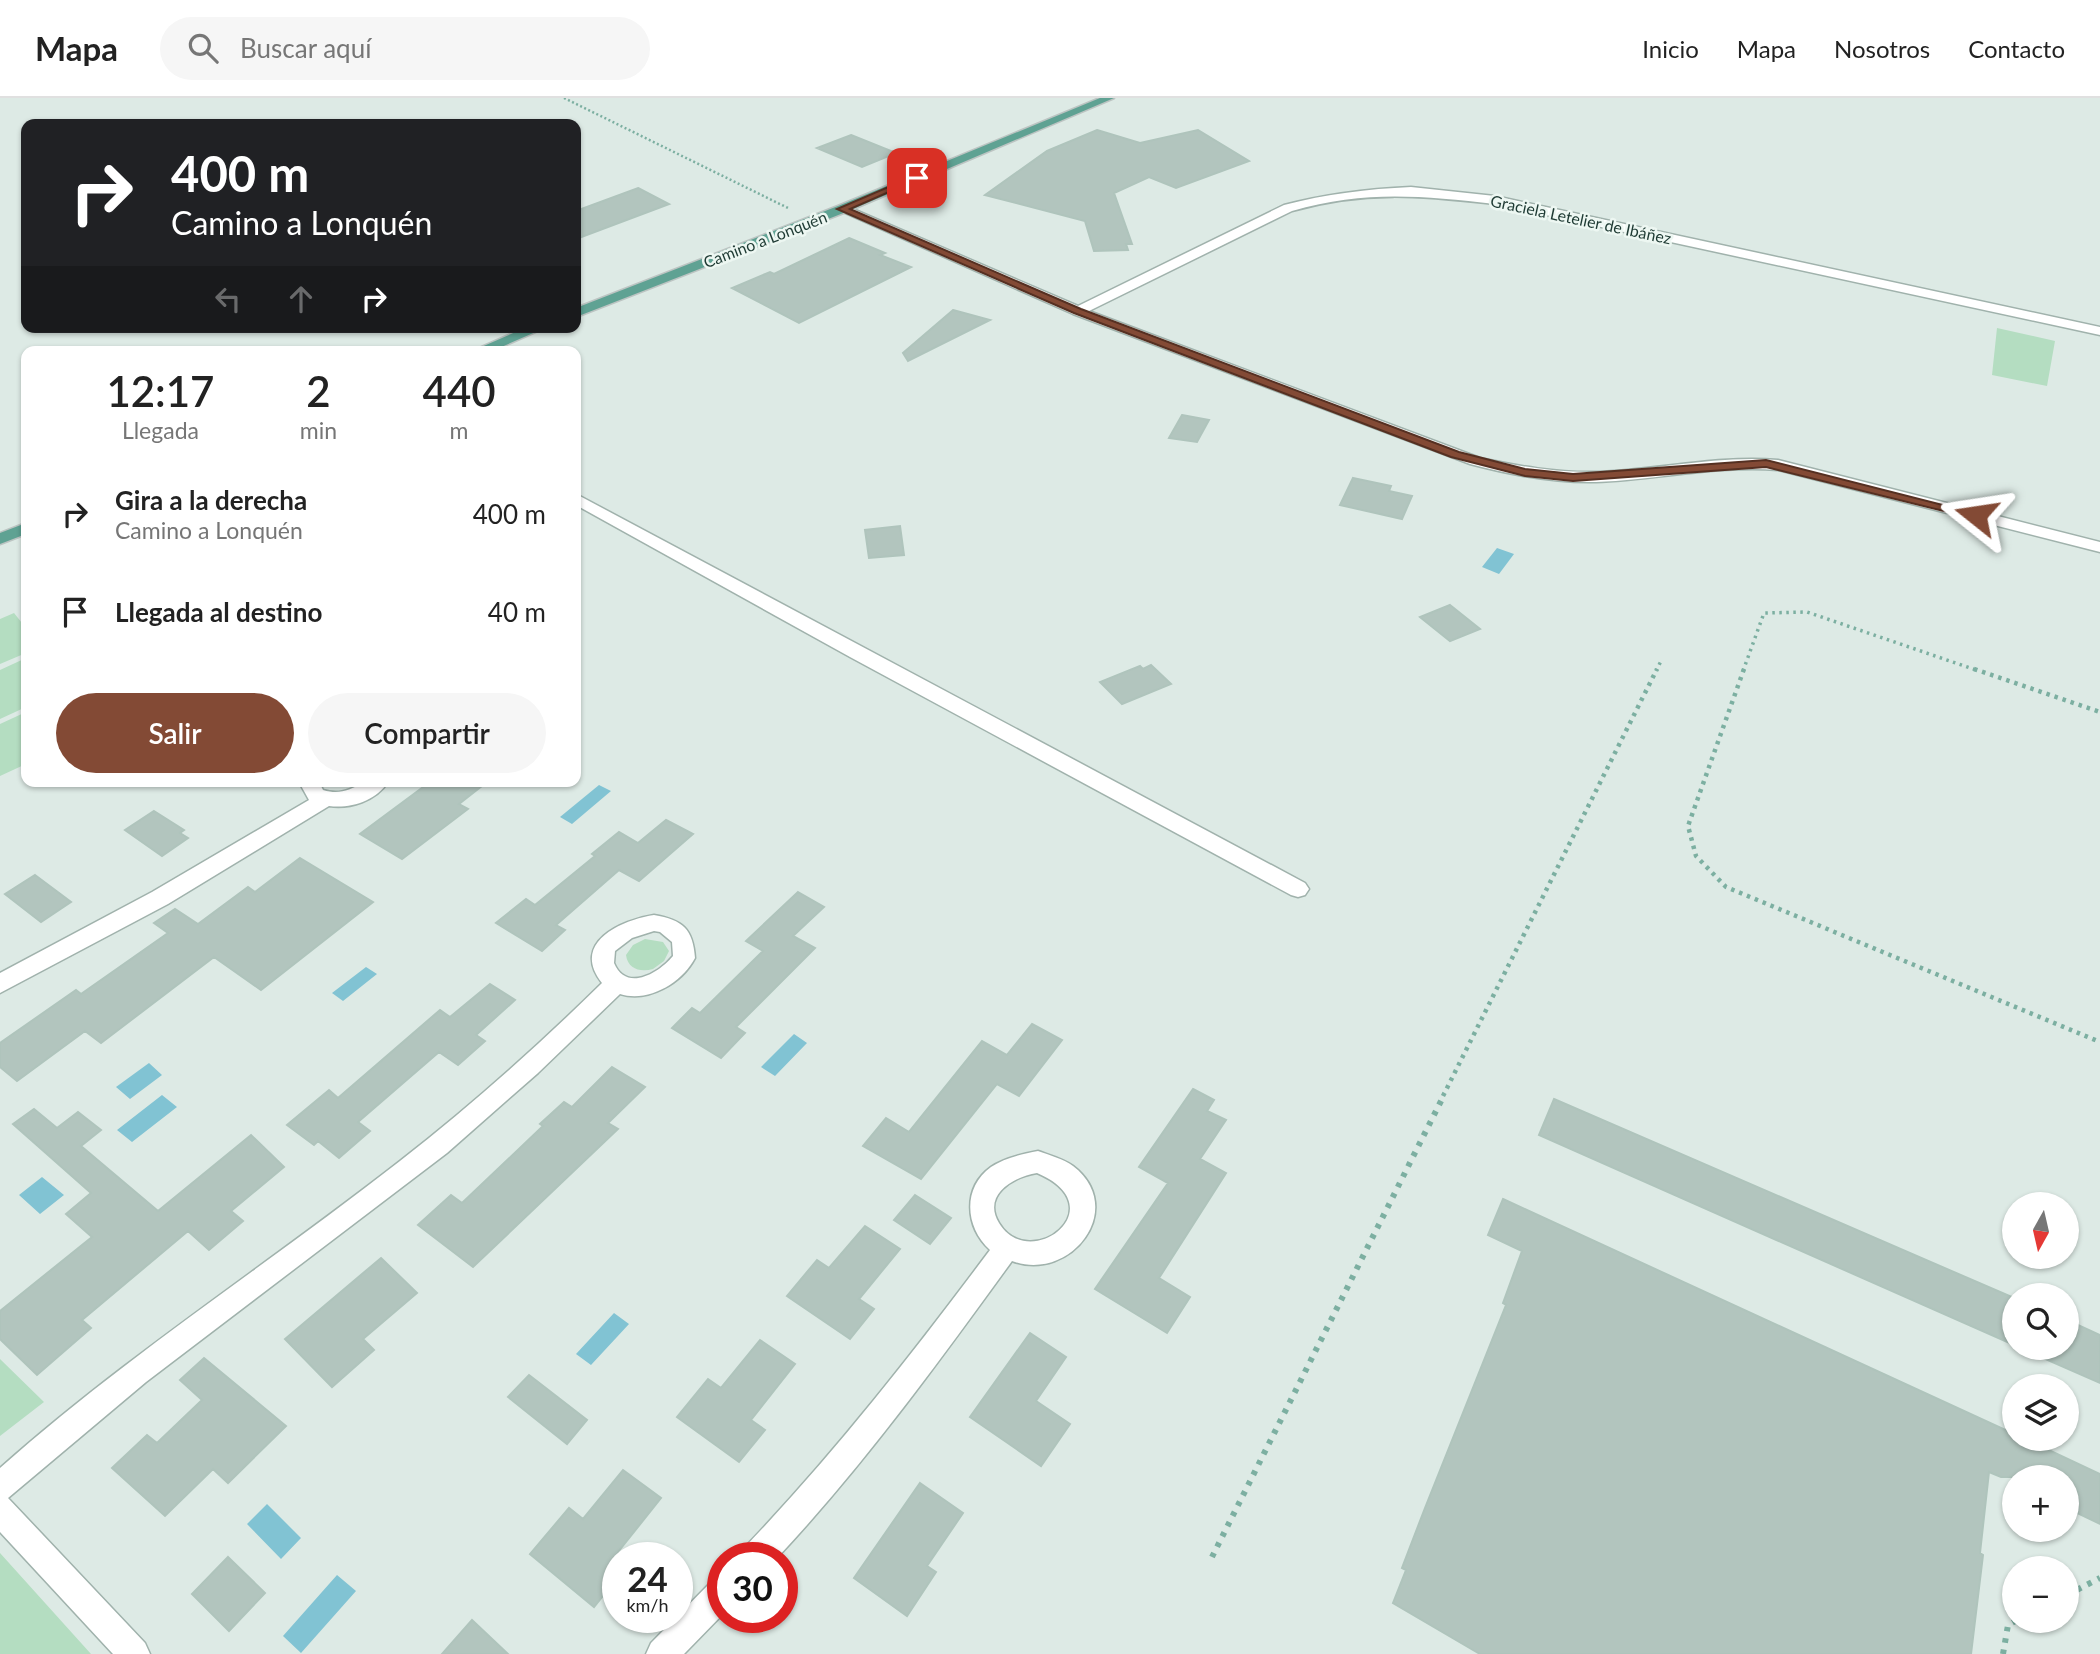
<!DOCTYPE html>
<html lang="es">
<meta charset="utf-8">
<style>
body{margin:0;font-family:Lato,sans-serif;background:#f6f6f6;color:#222;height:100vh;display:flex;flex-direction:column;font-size:26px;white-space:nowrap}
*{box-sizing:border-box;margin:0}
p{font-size:23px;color:#767676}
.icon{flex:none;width:38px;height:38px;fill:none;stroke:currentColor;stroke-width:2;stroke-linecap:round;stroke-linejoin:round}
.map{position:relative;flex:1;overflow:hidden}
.details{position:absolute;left:21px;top:248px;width:560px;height:441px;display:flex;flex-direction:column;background:#fff;border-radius:14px;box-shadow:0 2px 5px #0004}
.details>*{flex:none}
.top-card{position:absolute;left:21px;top:21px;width:560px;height:214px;border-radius:14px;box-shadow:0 2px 5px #0004;background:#202124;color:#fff;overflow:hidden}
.needle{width:46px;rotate:188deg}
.tools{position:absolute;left:2002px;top:1094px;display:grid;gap:14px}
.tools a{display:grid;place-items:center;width:77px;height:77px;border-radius:50%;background:#fff;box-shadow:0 2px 5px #0004;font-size:35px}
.speed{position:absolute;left:602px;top:1444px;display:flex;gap:14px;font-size:35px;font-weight:700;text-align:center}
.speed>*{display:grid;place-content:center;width:91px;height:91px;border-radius:50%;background:#fff;box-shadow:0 2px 5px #0004;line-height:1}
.speed small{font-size:18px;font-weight:400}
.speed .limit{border:10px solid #d22;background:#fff;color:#111}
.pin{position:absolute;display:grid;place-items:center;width:60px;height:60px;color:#fff;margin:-30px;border-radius:14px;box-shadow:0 4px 10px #0006}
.me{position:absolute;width:77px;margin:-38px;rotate:285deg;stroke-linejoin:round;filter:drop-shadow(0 0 5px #0008)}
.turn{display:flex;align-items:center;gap:24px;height:147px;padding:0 35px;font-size:32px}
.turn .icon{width:91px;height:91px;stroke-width:2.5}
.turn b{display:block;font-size:49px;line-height:60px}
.lanes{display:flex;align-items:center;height:66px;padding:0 35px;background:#0003;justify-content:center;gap:35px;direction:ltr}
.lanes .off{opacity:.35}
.eta{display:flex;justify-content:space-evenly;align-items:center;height:119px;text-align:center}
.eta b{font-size:42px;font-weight:600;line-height:49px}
.primary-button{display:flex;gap:14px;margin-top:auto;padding:14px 35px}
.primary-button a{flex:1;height:80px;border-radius:42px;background:#834a35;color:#fff;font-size:28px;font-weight:600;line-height:80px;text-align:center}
.primary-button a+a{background:#f6f6f6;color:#222}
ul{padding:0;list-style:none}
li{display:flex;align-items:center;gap:21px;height:98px;padding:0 35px}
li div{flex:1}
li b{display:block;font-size:26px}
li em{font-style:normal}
header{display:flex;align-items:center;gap:42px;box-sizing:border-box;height:98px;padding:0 35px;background:#fff;border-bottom:2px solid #e0e0e0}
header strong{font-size:33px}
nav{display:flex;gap:38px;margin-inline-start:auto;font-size:24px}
.search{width:490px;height:63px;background:#f6f6f6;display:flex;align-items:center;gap:18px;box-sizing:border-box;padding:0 24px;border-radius:38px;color:#767676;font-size:26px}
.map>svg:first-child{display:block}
</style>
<header>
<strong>Mapa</strong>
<div class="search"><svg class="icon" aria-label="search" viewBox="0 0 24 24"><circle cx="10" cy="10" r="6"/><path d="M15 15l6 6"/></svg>Buscar aquí</div>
<nav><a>Inicio</a><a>Mapa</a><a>Nosotros</a><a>Contacto</a></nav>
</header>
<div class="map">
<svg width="2100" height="1556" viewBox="0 0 2100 1556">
<rect width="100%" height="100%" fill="#ddeae5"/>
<path fill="#b4ddc1" d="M1997,230l58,13 -8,45 -55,-11z
M14,515l12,15v25l-26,11v-45z
M26,560v49l-26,12v-49z
M26,614v52l-26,12v-52z
M645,841l18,3 6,9 -5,10 -11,8c-12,3 -25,1 -27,-14l7,-10z
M0,1261l44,43 -44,34z
M0,1455l91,101h-91z"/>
<path fill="#81c3d3" d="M1497,450l17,6 -15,20 -17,-7z
M599,687l12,6 -39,33 -12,-7z
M366,869l11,7 -34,27 -11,-8z
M794,936l13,9 -32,33 -14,-9z
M149,965l13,12 -32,24 -14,-12z
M162,997l15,12 -45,35 -15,-12z
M42,1079l22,18 -24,19 -21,-19z
M614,1215l15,11 -38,41 -15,-11z
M267,1406l34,34 -20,21 -34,-35z
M337,1477l19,16 -55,62 -18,-17z"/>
<path fill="#b2c5be" stroke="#afc4bc" stroke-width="2" d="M1097,32l43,13 58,-13 51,31 -73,27 -27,-11 -35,16 18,51h-6l2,6 -34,1 -9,-30 -100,-26 62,-44z
M851,37l45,18 -34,14 -45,-19z
M638,90l31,16 -93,35v-28z
M849,140l36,15 -5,2 31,12 -112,56 -67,-35 38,-16 4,2z
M953,212l37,10 -82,41 -5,-8z
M1182,317l27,5 -12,22 -28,-4z
M1353,380l38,8 -2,5 23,5 -10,23 -62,-14z
M900,428l4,29 -35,3 -4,-28z
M1450,507l30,24 -30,12 -30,-24z
M1151,567l20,19 -49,20 -22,-22 40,-16 3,3z
M430,684h57l-28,22 9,5 -66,50 -42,-25z
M154,713l30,19 -4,3 8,5 -26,18 -37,-26z
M666,722l27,14 -54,47 -20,-11 -63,55 9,5 -23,21 -46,-28 30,-24 9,6 60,-49 -3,-2 27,-22 19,11z
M300,760l73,44 -112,88 -47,-33 -113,86 -16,-12 -68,50 -17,-14v-24l76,-53 5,4 87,-61 -14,-10 21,-14 23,15 50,-37 7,5z
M35,777l36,27 -30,20 -36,-28z
M798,794l26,15 -31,29 22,12 -79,79 9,6 -24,25 -49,-30 20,-20 8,5 63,-62 -17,-10z
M490,886l25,16 -39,35 9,6 -27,24 -19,-13 -81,70 12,9 -31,27 -21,-17 -4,4 -27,-20 42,-35 9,8 102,-88 10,7z
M1032,926l30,16 -43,56 -22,-12 -76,95 -58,-33 23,-28 23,14 73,-91 25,14z
M612,969l33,20 -37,36 10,6 -145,138 -55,-42 33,-30 11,8 81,-77 -3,-2 24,-22 8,5z
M1193,991l21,11 -7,11 19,9 -26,39 26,14 -67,105 31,19 -23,36 -72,-44 73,-106 -29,-16z
M1554,1001l460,199v47l-475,-210z
M34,1011l23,19 21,-16 23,18 -20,16 77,65 93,-76 33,32 -53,44 12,10 -34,29 -21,-19 -106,89 9,8 -54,47 -37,-36v-28l92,-74 -26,-23 25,-21 -78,-69z
M915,1097l36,23 -21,26 -36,-24z
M1503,1101l511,235v4h9l77,36v50l-33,-16v-31h-66l-12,-5 -9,81 3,2 -12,99h-491l-87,-51 13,-33 -4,-2 23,-60 81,-203 -3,-2 19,-52 -34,-16z
M865,1128l35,23 -41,50 15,10 -24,30 -63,-43 30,-36 12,8z
M381,1160l36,35 -54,46 11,11 -42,37 -47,-48z
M2067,1222l33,15v48l-80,-35h47z
M1030,1235l36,24 -30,44 34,23 -29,42 -71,-49z
M760,1242l35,24 -44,56 14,10 -26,32 -62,-45 31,-38 13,9z
M204,1260l82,68 -58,57 -15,-14 -48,47 -53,-48 35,-33 10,8 45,-43 -22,-20z
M529,1277l58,45 -20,24 -59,-47z
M623,1372l38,28 -43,54v25l-24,30 -64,-53 39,-46 14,11z
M920,1385l43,30 -36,53 9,6 -29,44 -53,-38z
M228,1459l37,36 -36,38 -37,-37z
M472,1522l36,34h-66z"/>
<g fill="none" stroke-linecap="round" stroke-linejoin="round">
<g stroke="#a0b2ac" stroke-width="3">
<path id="street" d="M1411,89l84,9 605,131v8l-605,-131c-74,-8 -130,-14 -203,7l-203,100 391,147c38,8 77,15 117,14 61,-2 120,-17 181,-12l322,82v10l-322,-82c-61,-5 -121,10 -182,12 -42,1 -85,-7 -126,-18l-397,-150 -237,-105 10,-3 232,100 206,-101c42,-11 83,-16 127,-18z
M576,396l729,389 4,6 -4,6 -7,2 -7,-2 -441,-238 -274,-152z
M299,684h20l4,8c17,5 25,0 41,-7 6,-2 16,-1 24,-1 -12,19 -38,27 -59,24l-161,98 -168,89v-20l152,-81 157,-92z
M654,817c29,5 39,14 41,43 -13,25 -47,45 -75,36l-82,79 -91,80 -301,229 -138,116 137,145 5,11h-37l-113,-122v-64c126,-112 267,-203 400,-307 71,-55 138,-115 202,-178 -32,-40 19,-63 52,-68zM654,833l6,1 12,10 1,14c-15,18 -47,36 -59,7l1,-12 17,-13z
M1038,1053c11,4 26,8 35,15 55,42 -2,117 -61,95 -74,102 -148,204 -235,297h-36l4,-11c89,-93 168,-194 245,-297 -25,-23 -28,-62 1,-83 13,-9 31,-13 47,-16zM1037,1075c80,34 -7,101 -38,50 -17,-28 14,-46 38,-50z
M723,1479v37l-39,40h-38l5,-11 61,-62z"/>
</g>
<g stroke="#bcc4c2" stroke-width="3">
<path id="primary" d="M1100,0h14l-268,114 -270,105v-9l262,-102z
M527,229h20l-57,25h-20z
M26,425v11l-26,10v-11z"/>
</g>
<path stroke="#7cafa1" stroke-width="2.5" stroke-dasharray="2 2.5" stroke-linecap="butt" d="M564,0l224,110"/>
<path stroke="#7cafa1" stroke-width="3.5" stroke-dasharray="2.5 4.5" stroke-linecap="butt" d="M1656,573l6,-12
M1743,573l21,-58 43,-1 172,59"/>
<path stroke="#7cafa1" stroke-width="4.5" stroke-dasharray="3.5 5" stroke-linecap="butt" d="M1744,571l-56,157 8,30 30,31 374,155
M1974,571l126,43
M1443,998l214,-427"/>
<path stroke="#7cafa1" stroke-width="6" stroke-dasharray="4.5 7" stroke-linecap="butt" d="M1212,1459l232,-462
M2067,1497l33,-17
M2003,1556l5,-29 9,-5"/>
<use href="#street" fill="#fff" fill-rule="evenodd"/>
<use href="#primary" fill="#5fa293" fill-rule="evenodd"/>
</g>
<path fill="#834a35" stroke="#553022" stroke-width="2" d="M914,78l7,2 -71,31 231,100 378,143 66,17 48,5 193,-14 216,55 -6,4 -210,-52 -193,14 -48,-5 -74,-19 -377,-144 -237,-104z"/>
<g text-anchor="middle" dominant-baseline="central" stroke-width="5" stroke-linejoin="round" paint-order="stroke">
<g font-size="16" fill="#1e3a33" stroke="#edf7f2">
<text transform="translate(1581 121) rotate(12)">Graciela Letelier de Ibáñez</text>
<text transform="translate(765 141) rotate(-21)">Camino a Lonquén</text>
</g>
</g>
</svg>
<div class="tools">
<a><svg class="needle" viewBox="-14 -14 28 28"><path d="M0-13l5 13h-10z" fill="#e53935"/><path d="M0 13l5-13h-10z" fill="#767676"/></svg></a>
<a><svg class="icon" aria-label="search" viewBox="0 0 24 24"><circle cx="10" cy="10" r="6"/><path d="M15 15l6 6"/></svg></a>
<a><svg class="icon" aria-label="layers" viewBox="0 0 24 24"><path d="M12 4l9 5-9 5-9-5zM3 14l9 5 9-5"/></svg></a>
<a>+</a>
<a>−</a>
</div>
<div class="speed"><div>24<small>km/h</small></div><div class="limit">30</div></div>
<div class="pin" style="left:917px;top:80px;background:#d93025"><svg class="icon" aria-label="arrive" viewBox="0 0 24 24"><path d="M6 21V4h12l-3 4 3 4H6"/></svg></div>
<svg class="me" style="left:1976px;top:417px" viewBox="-20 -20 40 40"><path d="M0-17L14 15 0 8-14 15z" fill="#834a35" stroke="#fff" stroke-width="4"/></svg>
<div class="top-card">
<div class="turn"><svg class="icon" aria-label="right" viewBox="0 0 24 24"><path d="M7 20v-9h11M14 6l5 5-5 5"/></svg><div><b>400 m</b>Camino a Lonquén</div></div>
<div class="lanes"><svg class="icon off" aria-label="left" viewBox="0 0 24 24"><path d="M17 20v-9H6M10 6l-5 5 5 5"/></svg><svg class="icon off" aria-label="ahead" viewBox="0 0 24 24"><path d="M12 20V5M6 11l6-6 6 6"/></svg><svg class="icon" aria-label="right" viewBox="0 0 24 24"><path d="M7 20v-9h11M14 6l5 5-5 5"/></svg></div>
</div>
<section class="details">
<div class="eta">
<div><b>12:17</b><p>Llegada</p></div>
<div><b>2</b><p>min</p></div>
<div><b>440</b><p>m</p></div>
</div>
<ul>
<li><svg class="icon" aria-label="right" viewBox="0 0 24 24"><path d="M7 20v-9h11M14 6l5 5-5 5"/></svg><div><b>Gira a la derecha</b><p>Camino a Lonquén</p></div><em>400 m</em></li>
<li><svg class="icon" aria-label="arrive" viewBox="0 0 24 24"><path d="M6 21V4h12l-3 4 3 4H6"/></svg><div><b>Llegada al destino</b></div><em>40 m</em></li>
</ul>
<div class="primary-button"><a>Salir</a><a>Compartir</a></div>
</section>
</div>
